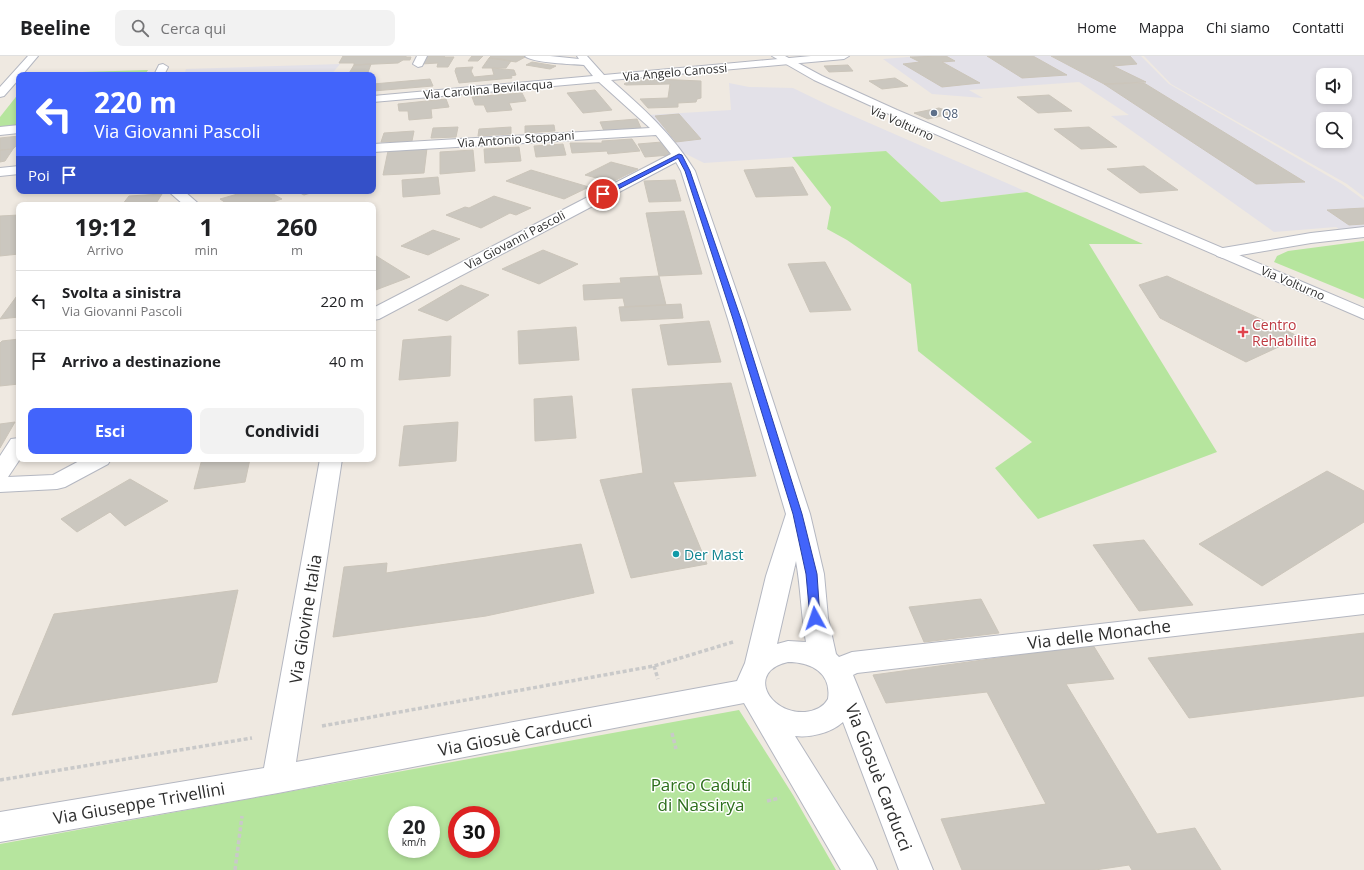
<!DOCTYPE html>
<html lang="it">
<meta charset="utf-8">
<style>
body{margin:0;font-family:"Open Sans",sans-serif;background:#f2f2f2;color:#202124;height:100vh;display:flex;flex-direction:column;font-size:15px;white-space:nowrap}
*{box-sizing:border-box;margin:0}
p{font-size:13px;color:#757577}
.icon{flex:none;width:22px;height:22px;fill:none;stroke:currentColor;stroke-width:2;stroke-linecap:round;stroke-linejoin:round}
.map{position:relative;flex:1;overflow:hidden}
.sheet{position:absolute;left:16px;top:146px;width:360px;height:260px;display:flex;flex-direction:column;background:#fff;border-radius:8px;box-shadow:0 2px 6px #0003}
.sheet>*{flex:none}
.banner{position:absolute;left:16px;top:16px;width:360px;height:122px;border-radius:8px;box-shadow:0 2px 6px #0003;background:#4264fb;color:#fff;overflow:hidden}
.tools{position:absolute;left:1316px;top:12px;display:grid;gap:8px}
.tools a{display:grid;place-items:center;width:36px;height:36px;border-radius:8px;background:#fff;box-shadow:0 2px 6px #0003;font-size:20px}
.speed{position:absolute;left:388px;top:750px;display:flex;gap:8px;font-size:20px;font-weight:700;text-align:center}
.speed>*{display:grid;place-content:center;width:52px;height:52px;border-radius:50%;background:#fff;box-shadow:0 2px 6px #0003;line-height:1}
.speed small{font-size:10px;font-weight:400}
.speed .limit{border:6px solid #d22;background:#fff;color:#111}
.pin{position:absolute;display:grid;place-items:center;width:34px;height:34px;color:#fff;margin:-17px;border:2px solid #fff;border-radius:50%;box-shadow:0 1px 4px #0007}
.me{position:absolute;width:44px;margin:-22px;rotate:355deg;stroke-linejoin:round;filter:drop-shadow(0 0 3px #0008)}
.turn{display:flex;align-items:center;gap:14px;height:84px;padding:0 12px;font-size:18px}
.turn .icon{width:52px;height:52px;stroke-width:2.5}
.turn b{display:block;font-size:28px;line-height:34px}
.then{display:flex;align-items:center;height:38px;padding:0 12px;background:#0003;gap:8px;font-size:15px}
.eta{display:flex;justify-content:space-evenly;align-items:center;height:68px;text-align:center}
.eta b{font-size:24px;font-weight:700;line-height:28px}
.cta{display:flex;gap:8px;margin-top:auto;padding:8px 12px}
.cta a{flex:1;height:46px;border-radius:8px;background:#4264fb;color:#fff;font-size:16px;font-weight:700;line-height:46px;text-align:center}
.cta a+a{background:#f2f2f2;color:#202124}
ul{padding:0;list-style:none}
li{display:flex;align-items:center;gap:12px;height:60px;padding:0 12px;border-top:1px solid #e0e0e0}
li div{flex:1}
li b{display:block;font-size:15px}
li em{font-style:normal}
header{display:flex;align-items:center;gap:24px;box-sizing:border-box;height:56px;padding:0 20px;background:#fff;border-bottom:1px solid #e0e0e0}
header strong{font-size:19px}
nav{display:flex;gap:22px;margin-inline-start:auto;font-size:14px}
.search{width:280px;height:36px;background:#f2f2f2;display:flex;align-items:center;gap:10px;box-sizing:border-box;padding:0 14px;border-radius:8px;color:#757577;font-size:15px}
.map>svg:first-child{display:block}
</style>
<header>
<strong>Beeline</strong>
<div class="search"><svg class="icon" aria-label="search" viewBox="0 0 24 24"><circle cx="10" cy="10" r="6"/><path d="M15 15l6 6"/></svg>Cerca qui</div>
<nav><a>Home</a><a>Mappa</a><a>Chi siamo</a><a>Contatti</a></nav>
</header>
<div class="map">
<svg width="1364" height="814" viewBox="0 0 1364 814">
<rect width="100%" height="100%" fill="#efe9e1"/>
<path fill="#e3e1e8" fill-rule="evenodd" d="M920,0h221l28,28 173,100 22,16v27l-24,3 -4,-3 -62,5 -163,-116 18,-1 -50,-33 -110,8 14,8 -51,-4 -49,-35z
M1144,0h220v141l-17,-13 -176,-100zM1323,19h22v22h-22zM1323,63h22v22h-22z
M340,8l-9,11h-147l2,-6z
M729,27l20,4 44,1 35,17 199,87 -86,10 -55,-51 -182,12 -24,-12 -31,-36 82,-5z"/>
<path fill="#b6e59e" fill-rule="evenodd" d="M148,14l-3,5h-112l49,-3z
M19,37v32l-19,2v-10z
M886,95l55,51 86,-10 116,52h-54l128,208 -179,67 -43,-51 37,-26 -114,-91 -7,-67 -64,-44 -20,-11 4,-22 -39,-50z
M1364,185v58l-90,-37 3,-6 11,-5z
M739,654l54,85 43,75h-836v-26zM397,759h34v34h-34zM457,759h34v34h-34z"/>
<path fill="#cbc7bf" stroke="#cbc5ba" d="M343,0h63v1h5l-1,3h-7l-5,3 -44,2v-2h-15z
M426,0h19l-1,1h10l-6,10h-11l1,-4 -17,1z
M472,0h11l-5,5h-10z
M491,0h36l-11,6 -27,-4z
M946,0l9,5 -13,1 38,21 -38,4 -39,-23 17,-2 -10,-5z
M987,0h46l34,19 -45,3z
M1051,0h79l7,8 -24,2 33,16 -42,2z
M489,2l13,1 9,2 -5,7h-24z
M532,6l24,4 -6,3 -24,-4z
M371,8l-4,11h-19l6,-10z
M848,9l5,6 -24,1 -5,-6z
M473,11l-2,4 3,6 20,-2 -2,-7 22,2 2,5 -5,1 1,2 -53,5 -4,-12 1,-3z
M895,22l13,8 -26,3 -13,-8z
M430,23l3,7 -60,5v-7z
M655,23l46,2v17l-4,1 -1,3 -18,1v4l-30,1 -8,-9 28,-1 2,-14 -44,1 -2,-1 5,-3z
M1144,27l161,99 -49,2 -152,-100z
M595,34l17,20 -29,3 -16,-20z
M522,37l4,8 -17,2 3,7 -25,2 -3,-7h-9l-3,-8z
M1049,39l23,16 -34,2 -21,-16z
M446,43l3,8 -18,2 1,9 -23,2 -1,-9h-9l-1,-7z
M939,52l15,5 -26,6 -14,-6z
M679,58l22,25 -25,3 -21,-26z
M637,63l4,9 -37,3 -4,-9z
M554,69l1,6 -30,2v-7z
M458,71l-2,10 -25,1 2,-10z
M511,71v7l-33,2 1,-7z
M1089,71l28,20 -36,2 -27,-20z
M414,75l-2,10 -31,1 3,-9z
M19,80v9l-3,1 -3,3 -13,1v-12z
M632,83l8,12 -32,3 -1,-3 -35,2 -2,-10h32v-2z
M662,86l8,13 -25,2 -7,-13z
M563,88l3,11 -30,2 -2,-11z
M519,91l2,14 -36,2 -1,-14z
M427,92l-3,25 -41,2 5,-24z
M13,93l-8,12 -5,1v-12z
M473,94l2,21 -35,3v-22z
M611,106l27,7 -26,13 -27,-7z
M1144,110l34,24 -38,3 -33,-24z
M793,111l15,28 -52,2 -12,-27z
M531,114l58,17 -25,12 -58,-18z
M438,121l2,17 -37,3 -1,-17z
M675,124l6,21 -32,1 -5,-21z
M248,135h20l14,8 -19,6h-34l-9,-6z
M296,135h21l-13,4z
M162,138l-7,11h-33l7,-9z
M494,140l37,12 -15,7 -6,-2 -29,15 -35,-13 19,-8 4,1z
M1364,152v16l-15,1 -22,-15z
M684,155l18,63 -43,2 -13,-63z
M19,159v39l-19,2v-40z
M433,174l27,9 -32,16 -27,-9z
M543,194l35,14 -39,20 -37,-15z
M373,198l37,23 -37,14z
M825,206l26,48 -41,2 -22,-48z
M659,220l7,29 -41,2 -2,-9 -39,2 -1,-15 38,-2 -1,-5z
M1167,220l133,61 -54,25 -86,-44 -21,-33z
M461,229l28,10 -42,26 -29,-11z
M19,237v24l-19,2z
M681,248l2,14 -62,3 -2,-14z
M709,265l12,41 -53,3 -8,-40z
M576,271l3,33 -60,4 -1,-33z
M451,280l-1,40 -51,4 4,-40z
M19,283v45l-19,2v-43l2,-2z
M731,327l25,93 -83,6 34,82 -76,14 -31,-98 43,-7 -11,-84z
M572,340l4,42 -41,3 -1,-42z
M15,366l-15,26v-24z
M458,366l-2,39 -57,5 5,-40z
M202,403h48l-5,23 -51,7z
M1327,415l37,20v31l-102,64 -63,-42z
M130,423l38,22 -43,25 -15,-14 -33,20 -16,-13z
M1144,484l49,65 -54,6 -46,-66z
M581,488l13,49 -108,23 -153,21 11,-70 43,-4 -1,10z
M238,534l-21,92 -205,33 42,-101z
M981,543l18,34 -75,9 -15,-35z
M1364,577v63l-175,22 -41,-60z
M1093,589l21,34 -48,5 91,150 38,-6 26,42h-89l-3,-5 -34,5h-133l-21,-51 105,-15 -59,-112 -101,11 -13,-28z"/>
<g fill="none" stroke-linecap="round" stroke-linejoin="round">
<g stroke="#b4b7c1" stroke-width="2">
<path id="street" d="M28,0h10l-16,19h-3v4l-15,17 -4,1v-10z
M417,0h10l-5,10 -4,1 -5,-3z
M525,0h25l29,3 -2,-3h10l17,19 207,-19h38l-5,3 -233,21c32,28 62,55 84,91l51,148 64,195 14,60 4,44 8,36 3,3 13,-5 512,-58v20l-507,59 -4,2 80,195h-34l-56,-148c-12,11 -33,16 -48,14l77,123 5,11h-36l-97,-167 -466,90 -278,49v-30l264,-44 56,-309h22l-46,303 441,-81 8,-18 21,-87 20,-62 -58,-195 -47,-148 -5,-9 -297,157 -6,1v-12l298,-154 -15,-19 -283,17v-8l277,-16 -51,-46 -226,20v-6l220,-20 -9,-11c-11,-1 -53,-2 -59,-9zM796,505c5,27 5,54 10,81l-18,-1 -11,3zM788,606c23,0 44,11 40,37 -5,9 -14,12 -23,13 -37,2 -59,-41 -17,-50z
M163,8l5,3 -4,8h-10l5,-10z
M19,69v8l-19,2v-8z
M19,110v8l-19,2v-8z
M168,135h16l16,14h-16z
M1364,171v10l-53,6 -88,15 -6,-2 -2,-3 2,-3 6,-2 88,-15z
M19,382l1,21 -12,18 45,-2 30,-16h28l-3,5 -43,23 -8,2 -57,3v-36l11,-17z"/>
</g>
<g stroke="#b4b7c1" stroke-width="2">
<path id="secondary" d="M772,0h13l37,20 75,34 467,198v11l-475,-205 -75,-34z"/>
</g>
<path stroke="#c9c9c9" stroke-width="3.5" stroke-dasharray="4 2.5" stroke-linecap="butt" d="M654,610l4,13
M322,670l332,-60 79,-24
M672,677l4,16
M0,724l252,-42
M767,745l13,-3
M235,814l7,-54"/>
<use href="#street" fill="#fff" fill-rule="evenodd"/>
<use href="#secondary" fill="#fff" fill-rule="evenodd"/>
</g>
<path fill="#4264fb" stroke="#2b41a3" d="M679,98l3,1 8,16 51,148 61,195 15,60 3,44 -1,3h-8l-1,-3 -4,-44 -13,-60 -60,-195 -48,-148 -7,-13 -73,38 -5,-2z"/>
<circle fill="#5c6f8a" stroke="#fff" stroke-width="1.5" cx="934" cy="57" r="4"/>
<path fill="#e0444e" stroke="#fff" stroke-width="1.5" d="M1241 270h4v4h4v4h-4v4h-4v-4h-4v-4h4z"/>
<circle fill="#0f9aa8" stroke="#fff" stroke-width="1.5" cx="676" cy="498" r="4"/>
<g text-anchor="middle" dominant-baseline="central" stroke-width="3" stroke-linejoin="round" paint-order="stroke">
<g font-size="12" fill="#2e2e2e" stroke="#fff">
<text transform="translate(675 16) rotate(-5)">Via Angelo Canossi</text>
<text transform="translate(488 33) rotate(-5)">Via Carolina Bevilacqua</text>
<text transform="translate(902 67) rotate(24)">Via Volturno</text>
<text transform="translate(516 83) rotate(-4)">Via Antonio Stoppani</text>
<text transform="translate(515 184) rotate(-28)">Via Giovanni Pascoli</text>
<text transform="translate(1293 227) rotate(23)">Via Volturno</text>
</g>
<g font-size="12" fill="#4e5e75" stroke="#fff" text-anchor="start">
<text x="942" y="57">Q8</text>
</g>
<g font-size="14" fill="#be3a42" stroke="#fff" text-anchor="start">
<text x="1252" y="268">Centro<tspan x="1252" dy="16">Rehabilita</tspan></text>
</g>
<g font-size="14" fill="#0d838f" stroke="#fff" text-anchor="start">
<text x="684" y="498">Der Mast</text>
</g>
<g font-size="17" fill="#2e2e2e" stroke="#fff">
<text transform="translate(305 563) rotate(-81)">Via Giovine Italia</text>
<text transform="translate(1099 578) rotate(-7)">Via delle Monache</text>
<text transform="translate(515 679) rotate(-11)">Via Giosuè Carducci</text>
<text transform="translate(879 721) rotate(69)">Via Giosuè Carducci</text>
<text transform="translate(139 747) rotate(-10)">Via Giuseppe Trivellini</text>
</g>
<g font-size="17" fill="#2c6e1b" stroke="#fff">
<text x="701" y="728">Parco Caduti<tspan x="701" dy="20">di Nassirya</tspan></text>
</g>
</g>
</svg>
<div class="tools">
<a><svg class="icon" aria-label="sound" viewBox="0 0 24 24"><path d="M4 9h4l5-4v14l-5-4H4zM17 9q2 3 0 6"/></svg></a>
<a><svg class="icon" aria-label="search" viewBox="0 0 24 24"><circle cx="10" cy="10" r="6"/><path d="M15 15l6 6"/></svg></a>
</div>
<div class="speed"><div>20<small>km/h</small></div><div class="limit">30</div></div>
<div class="pin" style="left:603px;top:138px;background:#d93025"><svg class="icon" aria-label="arrive" viewBox="0 0 24 24"><path d="M6 21V4h12l-3 4 3 4H6"/></svg></div>
<svg class="me" style="left:815px;top:562px" viewBox="-20 -20 40 40"><path d="M0-17L14 15 0 8-14 15z" fill="#4264fb" stroke="#fff" stroke-width="4"/></svg>
<div class="banner">
<div class="turn"><svg class="icon" aria-label="left" viewBox="0 0 24 24"><path d="M17 20v-9H6M10 6l-5 5 5 5"/></svg><div><b>220 m</b>Via Giovanni Pascoli</div></div>
<div class="then">Poi<svg class="icon" aria-label="arrive" viewBox="0 0 24 24"><path d="M6 21V4h12l-3 4 3 4H6"/></svg></div>
</div>
<section class="sheet">
<div class="eta">
<div><b>19:12</b><p>Arrivo</p></div>
<div><b>1</b><p>min</p></div>
<div><b>260</b><p>m</p></div>
</div>
<ul>
<li><svg class="icon" aria-label="left" viewBox="0 0 24 24"><path d="M17 20v-9H6M10 6l-5 5 5 5"/></svg><div><b>Svolta a sinistra</b><p>Via Giovanni Pascoli</p></div><em>220 m</em></li>
<li><svg class="icon" aria-label="arrive" viewBox="0 0 24 24"><path d="M6 21V4h12l-3 4 3 4H6"/></svg><div><b>Arrivo a destinazione</b></div><em>40 m</em></li>
</ul>
<div class="cta"><a>Esci</a><a>Condividi</a></div>
</section>
</div>
